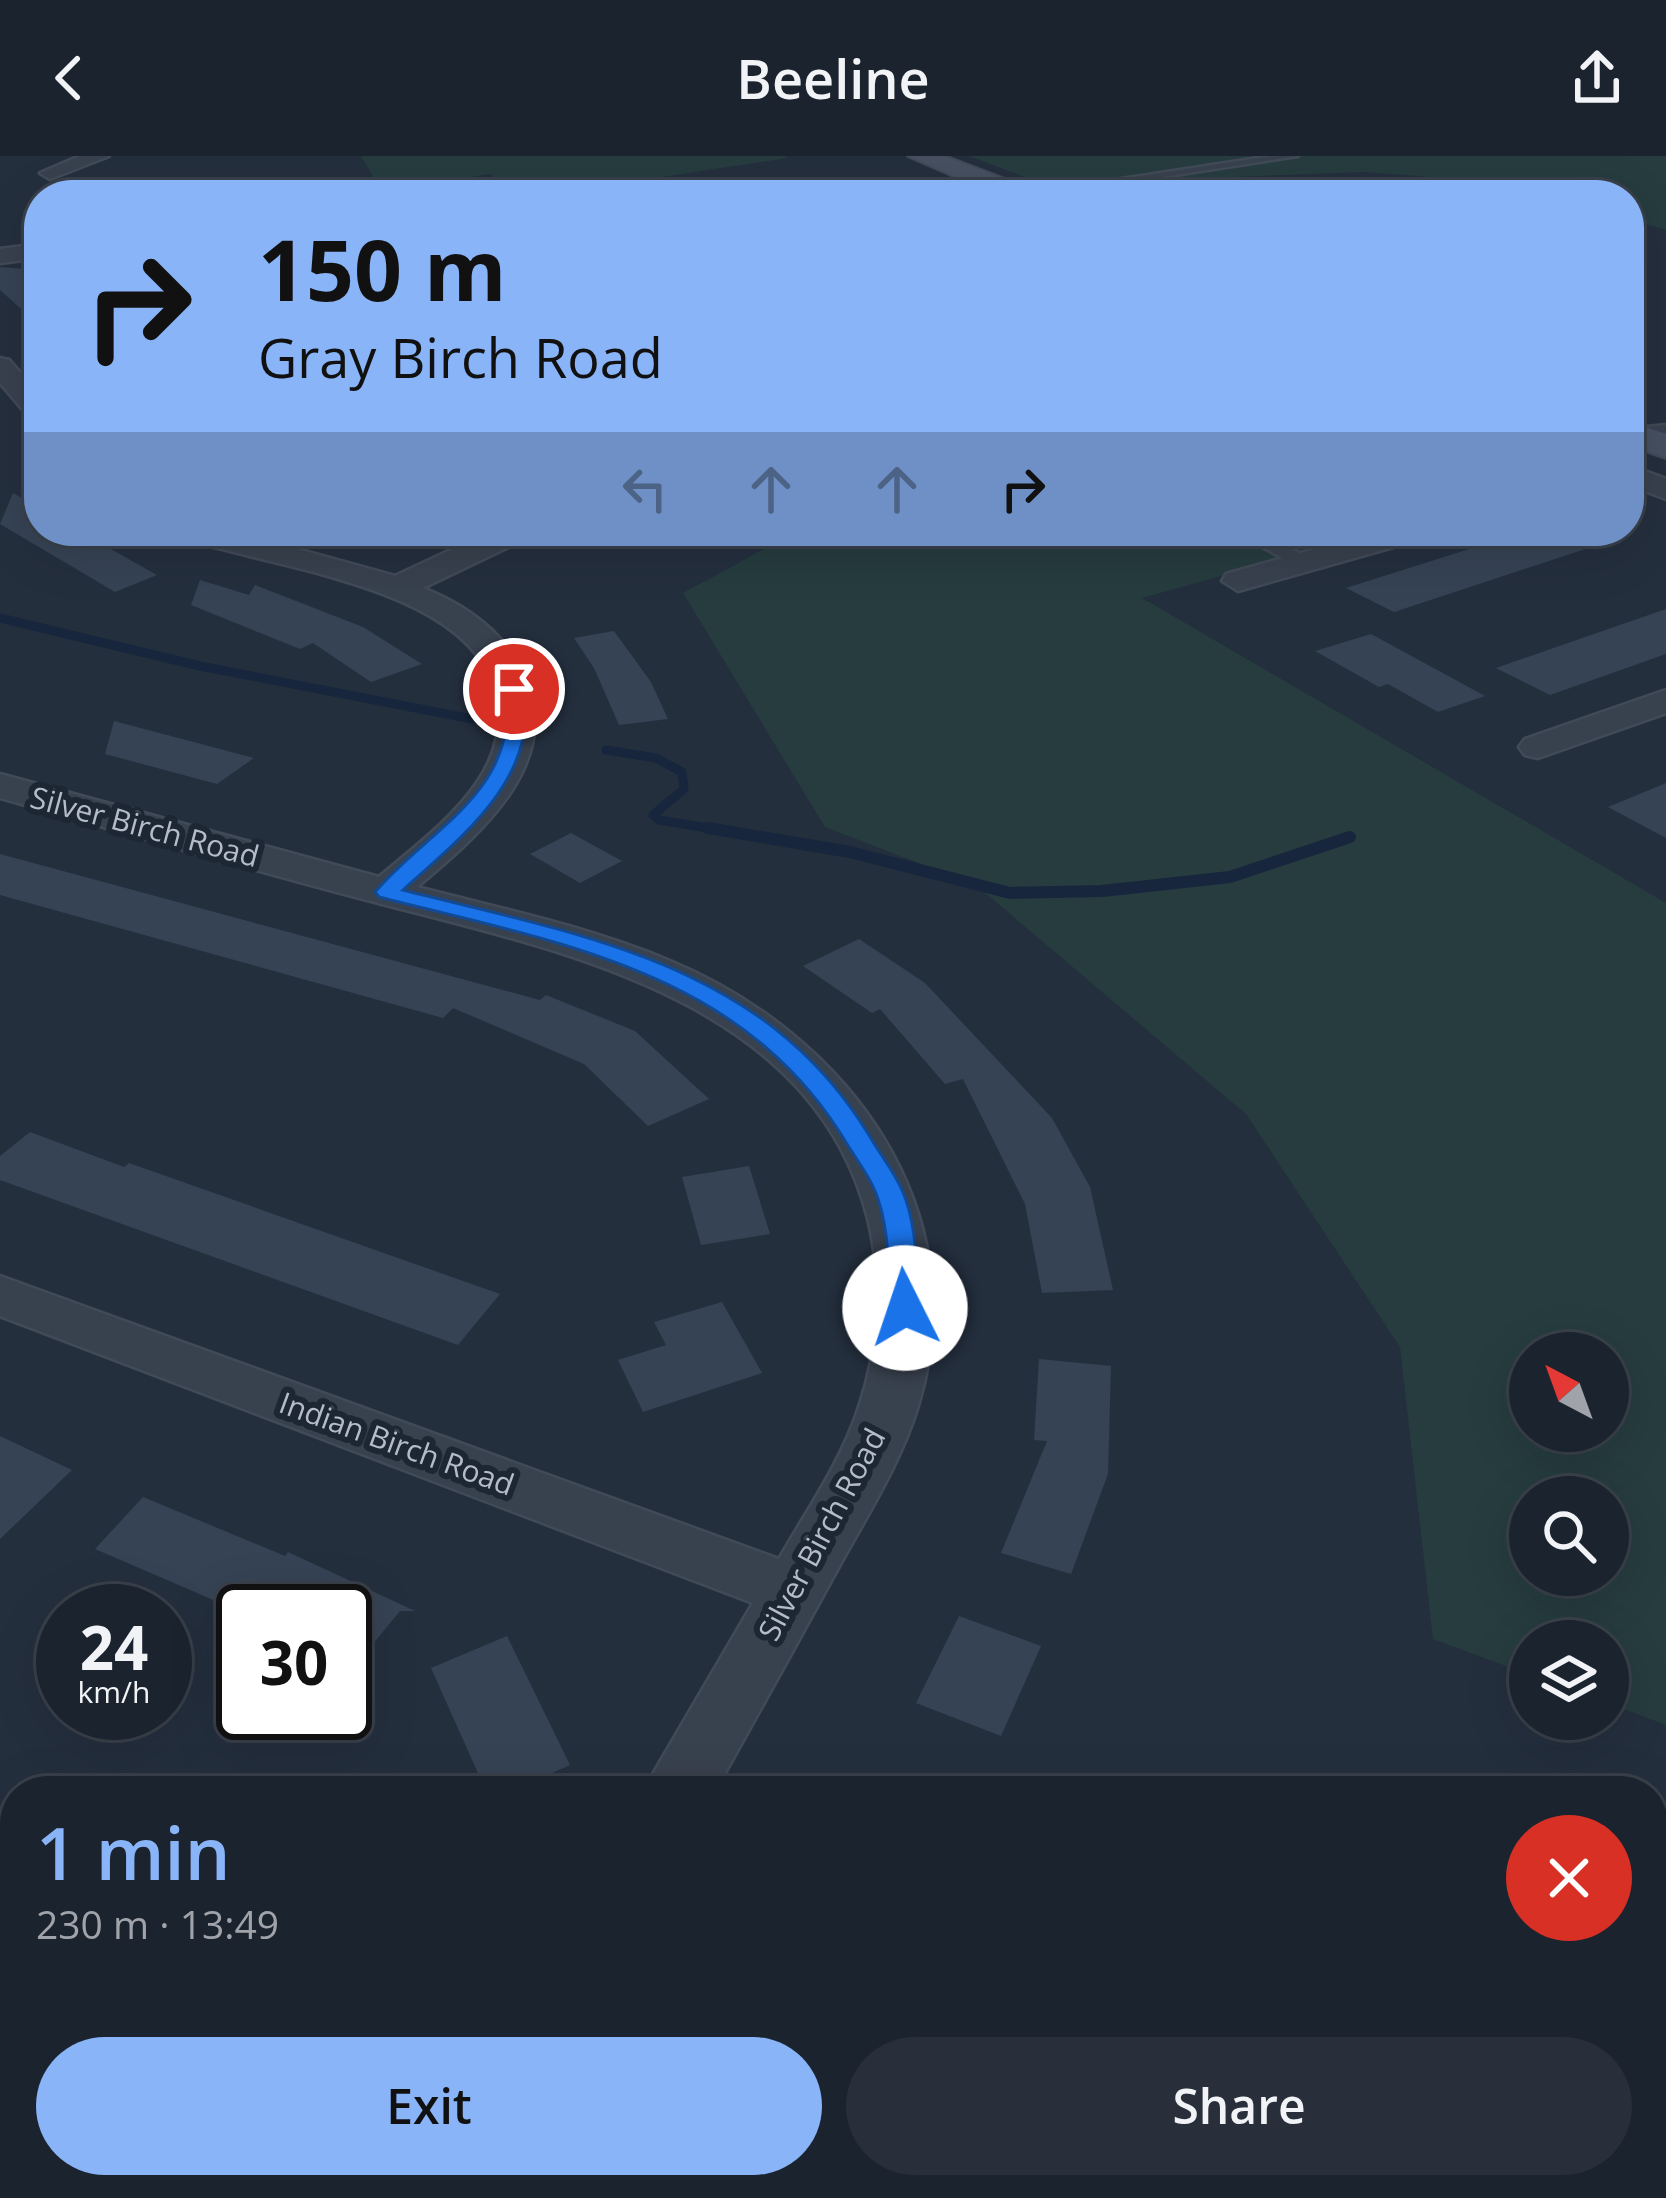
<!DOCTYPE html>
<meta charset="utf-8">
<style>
body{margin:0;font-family:"Open Sans",sans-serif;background:#282f3a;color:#f1f3f6;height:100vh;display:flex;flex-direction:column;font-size:45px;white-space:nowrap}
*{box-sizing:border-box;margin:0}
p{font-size:39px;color:#a0a4aa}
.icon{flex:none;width:66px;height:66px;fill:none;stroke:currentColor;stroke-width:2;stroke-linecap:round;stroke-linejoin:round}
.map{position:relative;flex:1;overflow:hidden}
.sheet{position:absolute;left:0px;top:1620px;width:1668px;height:423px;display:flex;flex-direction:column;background:#1b232e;border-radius:48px 48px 0 0;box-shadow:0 12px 48px #0002,0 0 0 3px #39404a}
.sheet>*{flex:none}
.top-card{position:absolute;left:24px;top:24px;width:1620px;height:366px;border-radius:48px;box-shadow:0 12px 48px #0002,0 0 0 3px #39404a;background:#8ab4f8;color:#111;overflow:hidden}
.needle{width:78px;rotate:319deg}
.tools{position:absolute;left:1509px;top:1176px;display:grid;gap:24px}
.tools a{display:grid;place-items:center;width:120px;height:120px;border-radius:50%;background:#1b232e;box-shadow:0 12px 48px #0002,0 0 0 3px #39404a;font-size:60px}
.speed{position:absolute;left:36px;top:1428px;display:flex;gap:24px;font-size:60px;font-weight:700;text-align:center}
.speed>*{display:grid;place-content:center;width:156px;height:156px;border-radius:50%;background:#1b232e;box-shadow:0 12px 48px #0002,0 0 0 3px #39404a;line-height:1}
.speed small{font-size:30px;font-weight:400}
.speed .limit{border:6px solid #111;border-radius:18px;background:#fff;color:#111}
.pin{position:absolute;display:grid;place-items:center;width:102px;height:102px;color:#fff;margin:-51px;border:6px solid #fff;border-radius:50%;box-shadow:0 3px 12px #0007}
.me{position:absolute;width:132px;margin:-66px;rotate:356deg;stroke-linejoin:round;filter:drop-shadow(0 0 9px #0008)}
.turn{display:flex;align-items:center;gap:42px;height:252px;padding:0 36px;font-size:54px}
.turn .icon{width:156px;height:156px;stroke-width:2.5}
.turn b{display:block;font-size:84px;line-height:102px}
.lanes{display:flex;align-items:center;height:114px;padding:0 36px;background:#0003;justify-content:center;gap:60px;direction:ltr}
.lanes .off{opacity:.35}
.round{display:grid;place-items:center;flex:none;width:126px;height:126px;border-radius:63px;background:#282f3a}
.overview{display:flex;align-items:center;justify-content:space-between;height:204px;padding:0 36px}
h1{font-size:72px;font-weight:600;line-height:90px;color:#8ab4f8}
.cta{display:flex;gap:24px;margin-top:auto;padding:24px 36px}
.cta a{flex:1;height:138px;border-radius:72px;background:#8ab4f8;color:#111;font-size:48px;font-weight:600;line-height:138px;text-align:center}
.cta a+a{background:#282f3a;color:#f1f3f6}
header{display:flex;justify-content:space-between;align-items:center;height:156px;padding:0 36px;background:#1b232e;font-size:54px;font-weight:600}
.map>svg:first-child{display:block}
</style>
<header><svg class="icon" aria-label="back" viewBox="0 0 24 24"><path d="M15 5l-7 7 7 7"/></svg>Beeline<svg class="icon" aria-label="share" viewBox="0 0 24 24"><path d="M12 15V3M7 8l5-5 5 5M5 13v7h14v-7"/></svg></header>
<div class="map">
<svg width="1666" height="2042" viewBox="0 0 1666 2042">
<rect width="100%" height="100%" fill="#242f3e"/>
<path fill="#263c3f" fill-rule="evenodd" d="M361,0h423l4,2 -159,24 20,13h-125l-35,-21 -107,18z
M969,0h697v74l-37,-11v-24h-86l-47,-13 -132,-10 -157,6 -92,17h-43z
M797,375h585l-240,67 524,305v822l-58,-22v-62h-78v34l-97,-36 -33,-292 -154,-233 -270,-229 -151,-58 -142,-234zM1530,1197h78v78h-78zM1530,1341h78v78h-78z"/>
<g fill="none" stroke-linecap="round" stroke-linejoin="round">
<path stroke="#17263c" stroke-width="9" d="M0,462l200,48 272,53
M606,594l50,8 26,14 2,17 -31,26 6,5 67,11"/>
<path stroke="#17263c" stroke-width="12" d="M708,672l142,24 160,41 92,-2 128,-14 120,-40"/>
</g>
<path fill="#364354" d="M0,111l39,3v55l-39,-35z
M13,337l26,15v23h40l78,44 -42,17 -115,-68z
M1526,375h92l1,7 -225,74 -48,-24z
M200,424l49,15 6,-10 108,42 59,37 -51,18 -58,-39 -13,6 -109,-44z
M1666,453v45l-116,41 -54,-27z
M614,475l37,51 17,37 -49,6 -25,-57 -20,-30z
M1371,478l114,62 -47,16 -50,-28 -9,3 -64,-36z
M114,565l140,37 -37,26 -112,-30z
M1666,627v55l-58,-31z
M571,677l51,28 -42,22 -50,-29z
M0,698l540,146 6,-5 89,36 74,68 -61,27 -64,-62 -131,-56 -10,10 -443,-123z
M859,783l66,44 127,135 38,69 23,103 -71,3 -17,-89 -62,-125 -18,5 -65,-75 -8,4 -69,-47z
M30,976l94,35 5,-4 371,131 -42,51 -458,-165v-24z
M749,1010l21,68 -69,11 -19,-68z
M722,1146l40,71 -119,39 -25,-52 48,-15 -12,-23z
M1039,1203l72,7 -3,108 -37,100 -70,-21 46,-112 -13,-1z
M0,1280l72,34 -72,69z
M143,1341l142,59 3,-4 127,59h-15l-55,67v-67h-106l-144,-62z
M959,1460l82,30 -40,90 -85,-33z
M507,1480l63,129 -58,26h-26l-55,-123z"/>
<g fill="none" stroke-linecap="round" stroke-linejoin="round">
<g stroke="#414a57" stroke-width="5">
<path id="service" d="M1271,0h27l-252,39h-29z
M1666,269v8l-37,4v-8z
M1264,375h23l-11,9 34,19v8h-12l-37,-21z"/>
</g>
<g stroke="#414a57" stroke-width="5">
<path id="minor" d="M80,0h29l-59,23 -10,-6z
M39,88v14l-39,5v-14z
M0,202l9,2 30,34v25l-10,-2 -29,-34z
M1629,309l37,14v20l-37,-14z
M183,375h49l163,45 96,-45h41l-5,7 -104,50c43,17 82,45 102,88 39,89 -47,159 -108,211 85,22 172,40 253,74 177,74 308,247 248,445 -17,55 -48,105 -76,155 -42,77 -84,153 -127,230h-72l110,-188 -753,-287v-40l779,283c28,-49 62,-97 80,-152 20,-59 24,-127 9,-188 -56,-222 -312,-269 -501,-319 -122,-32 -245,-68 -367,-102v-24l379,103c59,-50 148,-111 111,-200 -34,-79 -173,-103 -248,-123 -18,-5 -47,-9 -59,-23z
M1379,375h51l-5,7 -187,53 -16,-10 4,-7z
M1666,534v23l-128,45 -13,-3 -6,-8 6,-8z
M407,2028h84l-6,14h-84z"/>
</g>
<g stroke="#414a57" stroke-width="4">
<path id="secondary" d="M908,0h36l87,33 4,6h-38z
M1629,265l37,13v24l-37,-13z"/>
</g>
<use href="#service" fill="#38414e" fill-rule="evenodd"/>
<use href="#minor" fill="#38414e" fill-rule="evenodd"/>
<use href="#secondary" fill="#465061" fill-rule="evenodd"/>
</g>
<path fill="#1a73e8" stroke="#114b97" stroke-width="3" d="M514,528l10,5c16,88 -62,148 -121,201 181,46 361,73 466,245 10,18 25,36 33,55 16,36 14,80 18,118l-4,7 -11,3 -15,-10c-2,-38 0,-81 -15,-117 -7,-17 -19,-32 -28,-47 -103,-173 -288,-201 -468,-247l-4,-5c55,-65 146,-101 130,-203z"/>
<g text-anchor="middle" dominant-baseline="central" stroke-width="12" stroke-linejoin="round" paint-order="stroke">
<g font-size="30" fill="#b4bcc9" stroke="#1d2633">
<text transform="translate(145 670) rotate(15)">Silver Birch Road</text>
<text transform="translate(397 1287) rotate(20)">Indian Birch Road</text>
<text transform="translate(821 1378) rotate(-62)">Silver Birch Road</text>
</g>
</g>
</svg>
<div class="tools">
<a><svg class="needle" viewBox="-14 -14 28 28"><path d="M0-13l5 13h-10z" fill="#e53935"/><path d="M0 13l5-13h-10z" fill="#a0a4aa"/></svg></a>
<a><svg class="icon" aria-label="search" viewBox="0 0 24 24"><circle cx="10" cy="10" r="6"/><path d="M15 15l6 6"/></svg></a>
<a><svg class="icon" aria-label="layers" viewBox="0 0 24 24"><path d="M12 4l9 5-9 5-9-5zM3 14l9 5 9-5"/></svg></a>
</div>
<div class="speed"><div>24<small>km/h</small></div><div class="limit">30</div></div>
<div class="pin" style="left:514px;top:533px;background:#d93025"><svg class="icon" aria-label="arrive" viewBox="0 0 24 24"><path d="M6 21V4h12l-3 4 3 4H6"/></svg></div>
<svg class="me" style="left:905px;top:1152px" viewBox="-20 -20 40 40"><circle r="19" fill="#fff"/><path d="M0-13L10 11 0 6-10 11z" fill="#1a73e8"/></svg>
<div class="top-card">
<div class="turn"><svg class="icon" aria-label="right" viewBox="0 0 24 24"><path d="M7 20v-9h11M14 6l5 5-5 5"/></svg><div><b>150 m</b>Gray Birch Road</div></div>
<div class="lanes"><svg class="icon off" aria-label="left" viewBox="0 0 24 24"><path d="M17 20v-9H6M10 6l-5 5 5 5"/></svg><svg class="icon off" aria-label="ahead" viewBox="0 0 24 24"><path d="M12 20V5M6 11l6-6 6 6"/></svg><svg class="icon off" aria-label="ahead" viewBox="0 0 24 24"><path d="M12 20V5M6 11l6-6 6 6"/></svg><svg class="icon" aria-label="right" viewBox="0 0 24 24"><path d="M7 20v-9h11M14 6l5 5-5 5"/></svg></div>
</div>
<section class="sheet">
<div class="overview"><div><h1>1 min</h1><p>230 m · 13:49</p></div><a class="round" style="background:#d93025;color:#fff"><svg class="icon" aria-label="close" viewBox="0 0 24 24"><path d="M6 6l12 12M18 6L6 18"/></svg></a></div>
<div class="cta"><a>Exit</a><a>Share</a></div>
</section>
</div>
